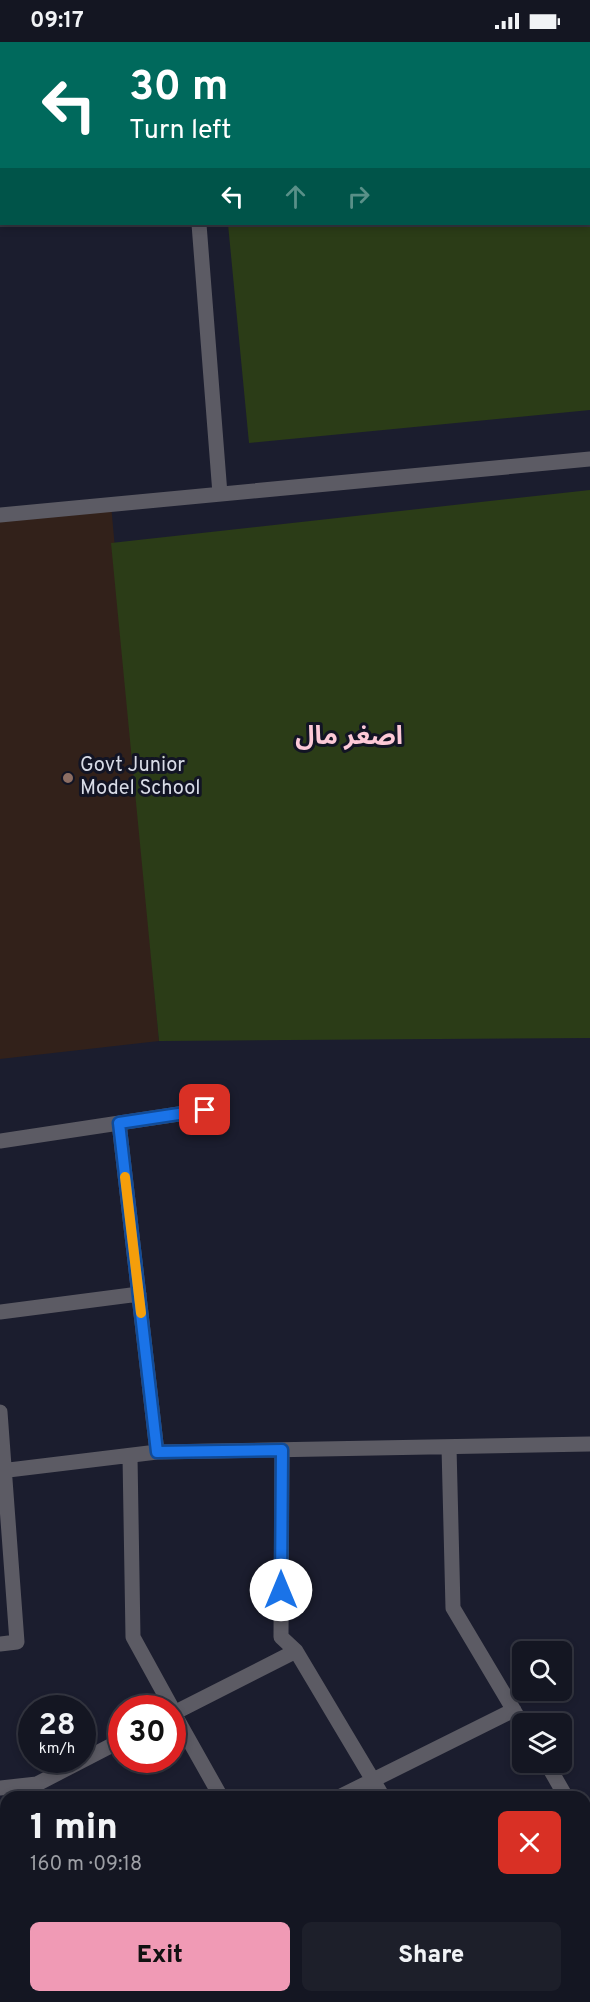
<!DOCTYPE html>
<meta charset="utf-8">
<style>
body{margin:0;font-family:Overpass,"Noto Sans Arabic",sans-serif;background:#1d1f2a;color:#f1f3f6;height:100vh;display:flex;flex-direction:column;font-size:22px;white-space:nowrap}
*{box-sizing:border-box;margin:0}
p{font-size:20px;color:#9d9fa5}
.icon{flex:none;width:33px;height:33px;fill:none;stroke:currentColor;stroke-width:2;stroke-linecap:round;stroke-linejoin:round}
.map{position:relative;flex:1;overflow:hidden}
.drawer{position:absolute;left:0px;top:1749px;width:591px;height:212px;display:flex;flex-direction:column;background:#141622;border-radius:18px 18px 0 0;box-shadow:0 3px 9px #0003,0 0 0 2px #333540}
.drawer>*{flex:none}
.top-card{position:absolute;left:0px;top:0px;width:591px;height:183px;box-shadow:0 3px 9px #0003,0 0 0 2px #333540;background:#00695c;color:#fff;overflow:hidden}
.tools{position:absolute;left:512px;top:1599px;display:grid;gap:12px}
.tools a{display:grid;place-items:center;width:60px;height:60px;border-radius:9px;background:#141622;box-shadow:0 3px 9px #0003,0 0 0 2px #333540;font-size:30px}
.speed{position:absolute;left:18px;top:1653px;display:flex;gap:12px;font-size:30px;font-weight:700;text-align:center}
.speed>*{display:grid;place-content:center;width:78px;height:78px;border-radius:50%;background:#141622;box-shadow:0 3px 9px #0003,0 0 0 2px #333540;line-height:1}
.speed small{font-size:15px;font-weight:400}
.speed .limit{border:9px solid #d22;background:#fff;color:#111}
.pin{position:absolute;display:grid;place-items:center;width:51px;height:51px;color:#fff;margin:-26px;border-radius:12px;box-shadow:0 3px 9px #0006}
.me{position:absolute;width:66px;margin:-33px;rotate:0deg;stroke-linejoin:round;filter:drop-shadow(0 0 4px #0008)}
.turn{display:flex;align-items:center;gap:21px;height:126px;padding:0 30px;font-size:27px}
.turn .icon{width:78px;height:78px;stroke-width:2.5}
.turn b{display:block;font-size:42px;line-height:51px}
.lanes{display:flex;align-items:center;height:57px;padding:0 30px;background:#0003;justify-content:center;gap:30px;direction:ltr}
.lanes .off{opacity:.35}
.round{display:grid;place-items:center;flex:none;width:63px;height:63px;border-radius:9px;background:#1d1f2a}
.head{display:flex;align-items:center;justify-content:space-between;height:102px;padding:0 30px}
h1{font-size:36px;font-weight:800;line-height:45px}
.primary-button{display:flex;gap:12px;margin-top:auto;padding:12px 30px}
.primary-button a{flex:1;height:69px;border-radius:9px;background:#f09ab5;color:#111;font-size:24px;font-weight:800;line-height:69px;text-align:center}
.primary-button a+a{background:#1d1f2a;color:#f1f3f6}
.status{display:flex;justify-content:space-between;align-items:center;height:42px;padding:0 30px;background:#141622;direction:ltr}
.status svg{height:16px;fill:currentColor}
.map>svg:first-child{display:block}
</style>
<div class="status"><b>09:17</b><svg viewBox="0 0 49 12"><path d="M0 12V9h3v3zM5 12V6h3v6zM10 12V3h3v9zM15 12V0h3v12zM26 1h20v11H26zM47 4h2v5h-2z"/></svg></div>
<div class="map">
<svg width="590" height="1960" viewBox="0 0 590 1960">
<rect width="100%" height="100%" fill="#1b1d2e"/>
<path fill="#32211a" d="M111,462l48,537 -159,18v-545z"/>
<path fill="#2b3c17" d="M211,0h379v368l-341,33 -21,-219h362v-180z
M590,448v548l-431,3 -48,-498z"/>
<g fill="none" stroke-linecap="round" stroke-linejoin="round">
<path stroke="#5c5b64" stroke-width="15" d="M185,0v2
M199,182l21,270
M0,473l590,-56
M119,1081l38,329
M0,1099l205,-31
M0,1270l139,-18
M0,1370l17,230 -17,2
M449,1405l4,161 69,116
M282,1408l-1,187 15,14 87,146
M130,1414l3,181 39,71
M0,1429l157,-19 433,-8
M172,1668l49,87
M172,1672l124,-63
M546,1720l20,35
M0,1746l37,-4 85,-44
M339,1755l175,-87
M585,1787l5,8
M0,1904l6,-1
M167,1954l3,6
M333,1954l3,6
M503,1954l3,6
M265,1960l10,-6"/>
</g>
<g fill="none" stroke-linecap="round" stroke-linejoin="round">
<g stroke="#114b97" stroke-width="15">
<path id="route" d="M205,1068l-86,13 38,329 125,-2 -1,140"/>
</g>
<use href="#route" stroke="#1a73e8" stroke-width="10"/>
<path stroke="#f59e0b" stroke-width="10" d="M125,1135l16,136"/>
</g>
<circle fill="#8d6e63" stroke="#121424" stroke-width="2" cx="68" cy="736" r="6"/>
<g text-anchor="middle" dominant-baseline="central" stroke-width="6" stroke-linejoin="round" paint-order="stroke">
<g font-size="20" fill="#d8dbe6" stroke="#121424" text-anchor="start">
<text x="80" y="724">Govt Junior<tspan x="80" dy="23">Model School</tspan></text>
</g>
<g font-size="26" font-weight="bold" fill="#fcc9d7" stroke="#121424">
<text x="349" y="695">اصغر مال</text>
</g>
</g>
</svg>
<div class="tools">
<a><svg class="icon" aria-label="search" viewBox="0 0 24 24"><circle cx="10" cy="10" r="6"/><path d="M15 15l6 6"/></svg></a>
<a><svg class="icon" aria-label="layers" viewBox="0 0 24 24"><path d="M12 4l9 5-9 5-9-5zM3 14l9 5 9-5"/></svg></a>
</div>
<div class="speed"><div>28<small>km/h</small></div><div class="limit">30</div></div>
<div class="pin" style="left:205px;top:1068px;background:#d93025"><svg class="icon" aria-label="arrive" viewBox="0 0 24 24"><path d="M6 21V4h12l-3 4 3 4H6"/></svg></div>
<svg class="me" style="left:281px;top:1548px" viewBox="-20 -20 40 40"><circle r="19" fill="#fff"/><path d="M0-13L10 11 0 6-10 11z" fill="#1a73e8"/></svg>
<div class="top-card">
<div class="turn"><svg class="icon" aria-label="left" viewBox="0 0 24 24"><path d="M17 20v-9H6M10 6l-5 5 5 5"/></svg><div><b>30 m</b>Turn left</div></div>
<div class="lanes"><svg class="icon" aria-label="left" viewBox="0 0 24 24"><path d="M17 20v-9H6M10 6l-5 5 5 5"/></svg><svg class="icon off" aria-label="ahead" viewBox="0 0 24 24"><path d="M12 20V5M6 11l6-6 6 6"/></svg><svg class="icon off" aria-label="right" viewBox="0 0 24 24"><path d="M7 20v-9h11M14 6l5 5-5 5"/></svg></div>
</div>
<section class="drawer">
<div class="head"><div><h1>1 min</h1><p>160 m · 09:18</p></div><a class="round" style="background:#d93025;color:#fff"><svg class="icon" aria-label="close" viewBox="0 0 24 24"><path d="M6 6l12 12M18 6L6 18"/></svg></a></div>
<div class="primary-button"><a>Exit</a><a>Share</a></div>
</section>
</div>
